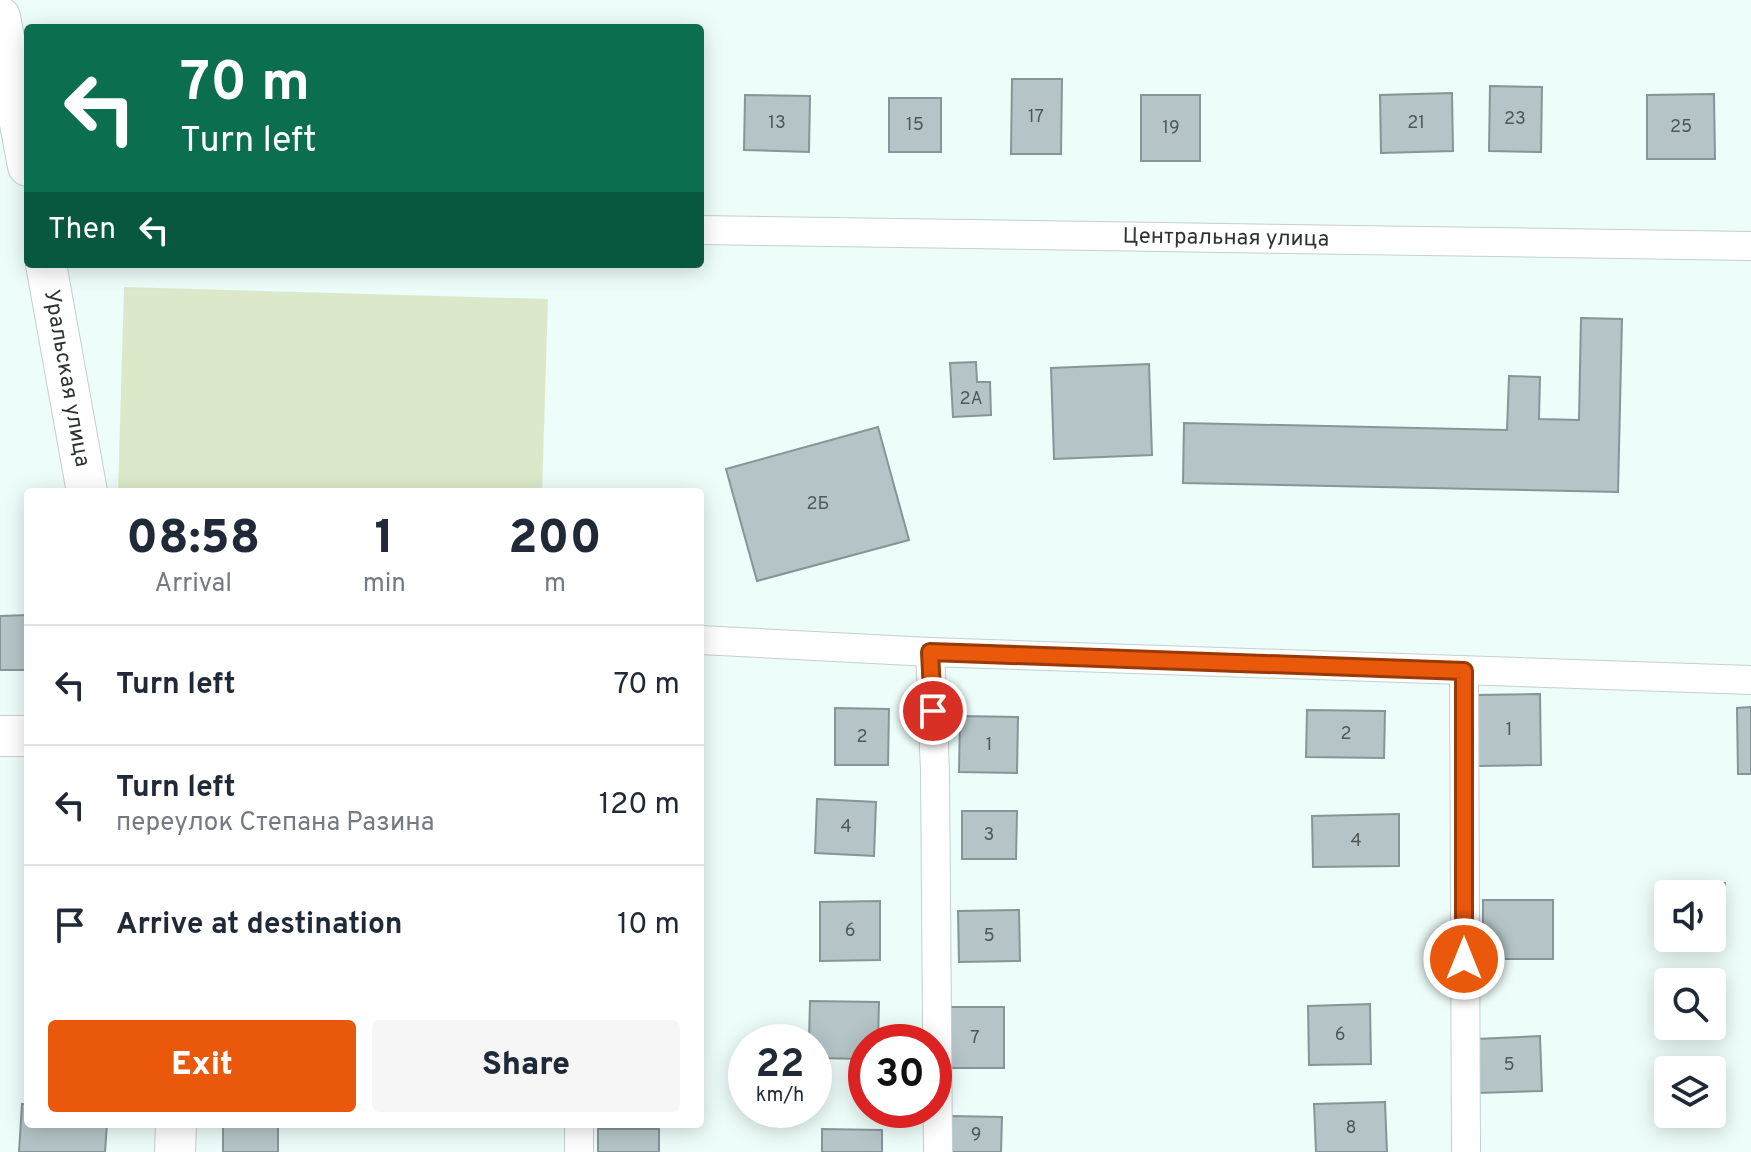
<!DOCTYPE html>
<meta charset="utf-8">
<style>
body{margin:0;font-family:Overpass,sans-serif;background:#f6f6f7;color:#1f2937;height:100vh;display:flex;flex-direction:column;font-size:30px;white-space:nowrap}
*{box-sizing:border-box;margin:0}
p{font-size:26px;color:#747a83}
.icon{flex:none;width:44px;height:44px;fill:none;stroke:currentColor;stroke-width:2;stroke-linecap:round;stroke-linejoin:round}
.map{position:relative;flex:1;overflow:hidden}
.sheet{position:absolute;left:24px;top:488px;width:680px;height:640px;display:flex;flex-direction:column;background:#fff;border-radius:8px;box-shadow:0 4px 20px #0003}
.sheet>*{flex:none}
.top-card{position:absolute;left:24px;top:24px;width:680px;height:244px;border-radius:8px;box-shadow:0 4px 20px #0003;background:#0b6e4f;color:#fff;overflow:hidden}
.tools{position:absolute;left:1654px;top:880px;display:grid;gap:16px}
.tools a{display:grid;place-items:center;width:72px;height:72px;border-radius:8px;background:#fff;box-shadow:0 4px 20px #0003;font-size:40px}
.speed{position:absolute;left:728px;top:1024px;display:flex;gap:16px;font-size:40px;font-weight:700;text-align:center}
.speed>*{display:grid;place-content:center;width:104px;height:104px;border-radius:50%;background:#fff;box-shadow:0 4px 20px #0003;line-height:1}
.speed small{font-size:20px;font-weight:400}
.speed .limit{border:12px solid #d22;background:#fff;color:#111}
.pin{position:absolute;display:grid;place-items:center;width:68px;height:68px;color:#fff;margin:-34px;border:4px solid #fff;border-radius:50%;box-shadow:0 2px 8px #0007}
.me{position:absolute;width:88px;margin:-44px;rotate:0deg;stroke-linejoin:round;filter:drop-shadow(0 0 6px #0008)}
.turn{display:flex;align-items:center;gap:28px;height:168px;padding:0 24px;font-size:36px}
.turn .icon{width:104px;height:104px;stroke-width:2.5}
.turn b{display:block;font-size:56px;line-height:68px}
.then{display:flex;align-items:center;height:76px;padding:0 24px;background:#0003;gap:16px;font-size:30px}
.eta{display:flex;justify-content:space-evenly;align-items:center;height:136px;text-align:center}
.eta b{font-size:48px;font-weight:800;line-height:56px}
.primary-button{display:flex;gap:16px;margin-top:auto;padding:16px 24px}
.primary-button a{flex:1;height:92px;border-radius:8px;background:#ea580c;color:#fff;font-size:32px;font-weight:800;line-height:92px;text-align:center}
.primary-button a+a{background:#f6f6f7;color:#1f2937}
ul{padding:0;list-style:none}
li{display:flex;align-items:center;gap:24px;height:120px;padding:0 24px;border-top:2px solid #e0e1e3}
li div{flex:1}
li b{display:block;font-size:30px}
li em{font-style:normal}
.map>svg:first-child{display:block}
</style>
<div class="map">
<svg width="1751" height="1152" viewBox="0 0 1751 1152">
<rect width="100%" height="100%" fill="#edfdf9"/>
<path fill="#dbe9ca" d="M124,287l424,12 -6,193h-424z"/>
<path fill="#b5c5c7" stroke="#869597" stroke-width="2" d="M1012,79h50l-1,75h-50z
M1490,86l52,1 -1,65 -52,-1z
M1452,93l1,58 -72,2 -1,-58z
M1714,94l1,65h-68v-64z
M745,95l65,1 -1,56 -65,-2z
M1141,95h59v66h-59z
M889,98h52v54h-52z
M1581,318l41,1 -4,173 -435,-9 1,-60 323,7 2,-54 31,1 -1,42 40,1z
M976,362l1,20h13l1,33 -38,2 -3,-54z
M1149,364l3,91 -98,4 -3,-91z
M878,427l31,113 -152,41 -31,-112z
M28,615v55h-28v-54z
M1540,694l1,71 -63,1 -1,-71z
M1751,707v67h-13l-1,-66z
M835,708l54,1 -1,56h-53z
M1307,710l78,1 -1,47 -78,-1z
M960,716l58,1 -1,56 -58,-1z
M817,799l59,3 -2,54 -59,-3z
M962,811h55l-1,48h-54z
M1399,814v52l-86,1 -1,-51z
M1660,883h65v49h-13v-38h-44v38h-7z
M1483,900h70v59h-70z
M880,901v59l-60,1v-59z
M1019,910l1,51 -61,1 -1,-51z
M810,1001l69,1 -1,40h-12v17l-52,-1v-16h-5z
M1370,1004l1,60 -62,1 -1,-59z
M946,1007h58v61h-58z
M1540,1036l2,55 -64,2 -2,-54z
M1385,1102l2,50h-71l-2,-48z
M22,1104h6v20h79l-2,28h-86z
M951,1116l51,1 -1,35h-51z
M223,1124h55v28h-55z
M598,1129h61v23h-61z
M822,1129l60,1v22h-60z"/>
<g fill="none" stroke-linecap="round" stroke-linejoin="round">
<g stroke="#c2d1ce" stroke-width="30">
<g id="street">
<path id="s1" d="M700,230l1051,16"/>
<path d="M700,640l230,12 821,28"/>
<path d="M930,652l5,119 3,381"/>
<path d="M1464,671l2,481"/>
<path d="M579,1152v-28"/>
</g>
</g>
<g stroke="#c2d1ce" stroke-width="42">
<g id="secondary">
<path d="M0,17l28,149"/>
<path id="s2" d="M46,264l41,228"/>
<path d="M0,736h28"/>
<path d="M175,1152l1,-28"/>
</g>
</g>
<use href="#street" stroke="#fff" stroke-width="28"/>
<use href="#secondary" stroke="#fff" stroke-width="40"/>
</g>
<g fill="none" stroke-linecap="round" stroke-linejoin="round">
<g stroke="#983908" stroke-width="20">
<path id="route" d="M933,711l-3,-59 534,19v288"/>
</g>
<use href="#route" stroke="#ea580c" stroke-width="14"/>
</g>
<g text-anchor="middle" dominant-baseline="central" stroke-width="6" stroke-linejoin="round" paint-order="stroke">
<g font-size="18" fill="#4f5857">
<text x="1036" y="117">17</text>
<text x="1515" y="119">23</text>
<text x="777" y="123">13</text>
<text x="1416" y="123">21</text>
<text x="915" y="125">15</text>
<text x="1681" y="127">25</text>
<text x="1171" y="128">19</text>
<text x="971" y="399">2А</text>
<text x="818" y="504">2Б</text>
<text x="1509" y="730">1</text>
<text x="1346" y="734">2</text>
<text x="862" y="737">2</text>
<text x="989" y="745">1</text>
<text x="846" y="827">4</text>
<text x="989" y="835">3</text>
<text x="1356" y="841">4</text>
<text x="850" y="931">6</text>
<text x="989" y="936">5</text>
<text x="1340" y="1035">6</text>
<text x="975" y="1038">7</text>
<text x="1509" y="1065">5</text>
<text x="1351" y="1128">8</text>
<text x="976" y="1135">9</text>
</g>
<g font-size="22" fill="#2d3332" stroke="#fff">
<text stroke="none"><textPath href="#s1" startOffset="526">Центральная улица</textPath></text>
<text stroke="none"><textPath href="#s2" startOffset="116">Уральская улица</textPath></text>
</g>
</g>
</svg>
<div class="tools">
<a><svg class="icon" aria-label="sound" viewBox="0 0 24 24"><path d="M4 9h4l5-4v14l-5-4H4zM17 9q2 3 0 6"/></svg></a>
<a><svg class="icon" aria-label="search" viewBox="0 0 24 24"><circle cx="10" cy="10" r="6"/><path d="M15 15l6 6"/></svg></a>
<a><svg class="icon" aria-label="layers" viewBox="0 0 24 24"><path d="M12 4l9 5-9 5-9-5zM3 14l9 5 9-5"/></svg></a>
</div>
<div class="speed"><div>22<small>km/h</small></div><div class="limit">30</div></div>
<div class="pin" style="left:933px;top:711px;background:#d93025"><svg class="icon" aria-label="arrive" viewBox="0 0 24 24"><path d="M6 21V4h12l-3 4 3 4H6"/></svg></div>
<svg class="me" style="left:1464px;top:959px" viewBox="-20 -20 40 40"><circle r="17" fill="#ea580c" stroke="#fff" stroke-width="3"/><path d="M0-11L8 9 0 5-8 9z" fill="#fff"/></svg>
<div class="top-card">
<div class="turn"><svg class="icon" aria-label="left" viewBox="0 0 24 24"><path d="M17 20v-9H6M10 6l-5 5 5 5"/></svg><div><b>70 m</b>Turn left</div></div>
<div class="then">Then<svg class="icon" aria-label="left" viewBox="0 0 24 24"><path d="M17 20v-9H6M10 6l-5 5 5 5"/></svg></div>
</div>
<section class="sheet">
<div class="eta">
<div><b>08:58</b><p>Arrival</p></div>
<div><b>1</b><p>min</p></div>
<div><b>200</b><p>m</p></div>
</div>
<ul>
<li><svg class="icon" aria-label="left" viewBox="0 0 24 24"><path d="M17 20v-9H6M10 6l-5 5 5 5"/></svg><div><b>Turn left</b></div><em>70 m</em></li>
<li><svg class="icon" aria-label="left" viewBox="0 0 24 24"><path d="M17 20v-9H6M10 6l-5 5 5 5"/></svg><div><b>Turn left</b><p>переулок Степана Разина</p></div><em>120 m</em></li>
<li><svg class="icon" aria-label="arrive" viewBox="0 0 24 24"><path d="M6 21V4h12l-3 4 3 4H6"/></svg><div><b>Arrive at destination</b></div><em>10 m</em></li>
</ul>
<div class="primary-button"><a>Exit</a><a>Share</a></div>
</section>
</div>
